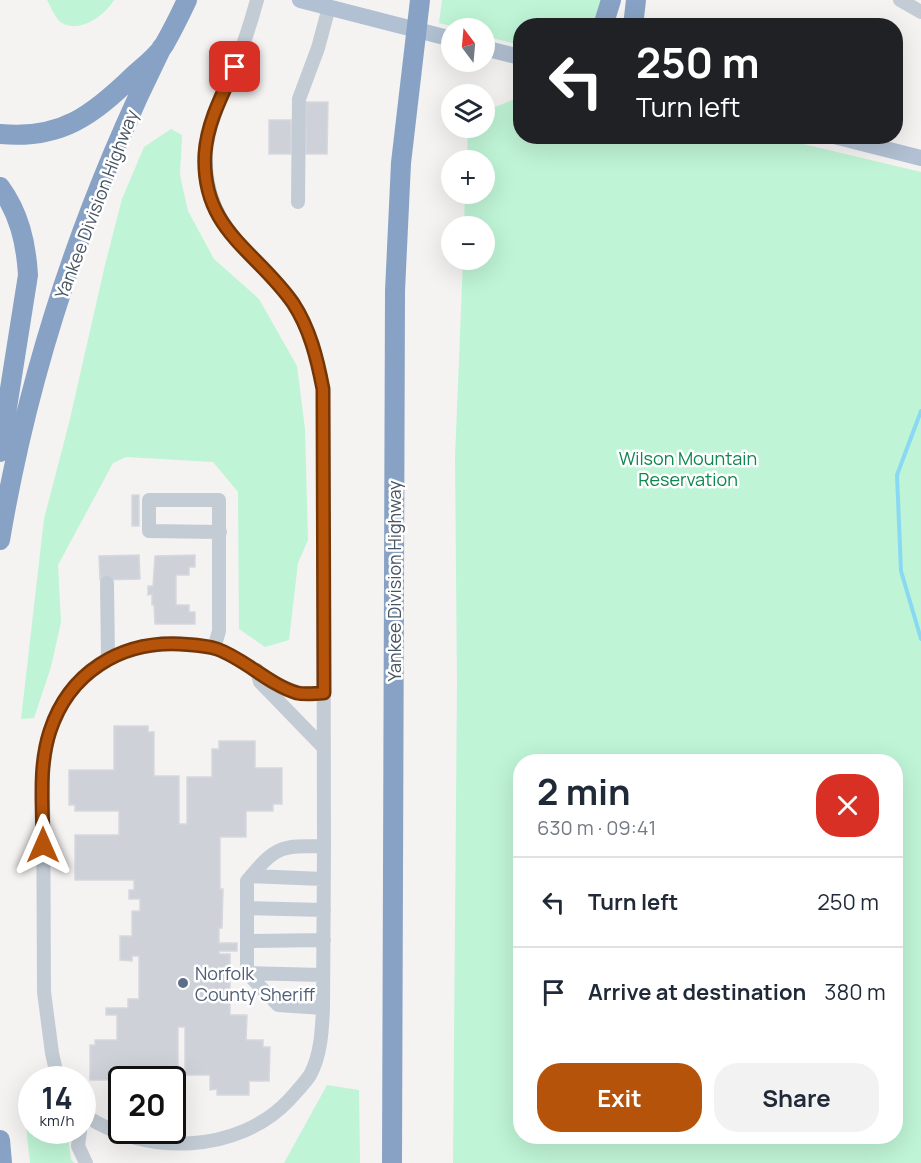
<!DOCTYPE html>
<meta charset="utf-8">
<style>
body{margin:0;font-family:Manrope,sans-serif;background:#f2f2f3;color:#1f2937;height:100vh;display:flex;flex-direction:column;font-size:22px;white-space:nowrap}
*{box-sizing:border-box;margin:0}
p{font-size:20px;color:#747a83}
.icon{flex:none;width:33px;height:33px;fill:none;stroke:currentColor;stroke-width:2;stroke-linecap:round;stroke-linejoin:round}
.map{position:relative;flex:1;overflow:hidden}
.side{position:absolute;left:513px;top:754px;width:390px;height:390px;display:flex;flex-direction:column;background:#fff;border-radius:24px;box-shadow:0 6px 24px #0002}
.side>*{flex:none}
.top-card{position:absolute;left:513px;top:18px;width:390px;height:126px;border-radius:24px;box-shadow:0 6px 24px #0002;background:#202124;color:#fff;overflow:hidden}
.needle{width:39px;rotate:344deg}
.buttons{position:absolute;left:441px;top:18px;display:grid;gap:12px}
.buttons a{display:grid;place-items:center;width:54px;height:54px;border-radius:50%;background:#fff;box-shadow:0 6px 24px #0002;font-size:30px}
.speed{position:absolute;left:18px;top:1066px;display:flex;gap:12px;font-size:30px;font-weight:700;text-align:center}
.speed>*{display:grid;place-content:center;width:78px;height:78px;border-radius:50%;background:#fff;box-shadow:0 6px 24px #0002;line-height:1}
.speed small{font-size:15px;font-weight:400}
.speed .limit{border:3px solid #111;border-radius:9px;background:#fff;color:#111}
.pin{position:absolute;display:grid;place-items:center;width:51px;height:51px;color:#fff;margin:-26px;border-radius:12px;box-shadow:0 3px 9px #0006}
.me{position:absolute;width:66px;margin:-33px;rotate:0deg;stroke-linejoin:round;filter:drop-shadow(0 0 4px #0008)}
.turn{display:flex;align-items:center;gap:21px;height:126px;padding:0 24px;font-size:27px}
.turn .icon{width:78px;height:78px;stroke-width:2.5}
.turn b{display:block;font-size:42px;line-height:51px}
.round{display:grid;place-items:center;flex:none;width:63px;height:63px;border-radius:24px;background:#f2f2f3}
.headline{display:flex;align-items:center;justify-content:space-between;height:102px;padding:0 24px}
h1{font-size:36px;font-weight:700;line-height:45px}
.action{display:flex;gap:12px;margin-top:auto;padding:12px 24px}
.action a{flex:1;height:69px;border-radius:24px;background:#b45309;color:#fff;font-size:24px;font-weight:700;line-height:69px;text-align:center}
.action a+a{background:#f2f2f3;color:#1f2937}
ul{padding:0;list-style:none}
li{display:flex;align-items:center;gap:18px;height:90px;padding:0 24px;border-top:2px solid #e0e1e3}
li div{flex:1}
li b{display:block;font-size:22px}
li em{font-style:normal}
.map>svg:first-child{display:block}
</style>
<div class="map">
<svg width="921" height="1163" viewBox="0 0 921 1163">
<rect width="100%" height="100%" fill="#f5f2f2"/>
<path fill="#bff4d6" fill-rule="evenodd" d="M47,0h67c-9,15 -32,32 -50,24 -8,-3 -13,-17 -17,-24z
M442,0h164l-10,25 -76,1v19l-35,-9 -1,-8h-26l-19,-5z
M520,97v39l254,1 147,35v991h-468l4,-479 -2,-226 8,-198h21v-34h-20l1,-32h19v-34h-17l1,-32h16l1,-17zM520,762h376v375h-376z
M171,129l11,6 -2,40 8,36 26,48 45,40 38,67 8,63 3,111 -10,23 -9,77 -24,7 -26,-18 -1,-137 -25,-30 -87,-5 -13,6 -55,102 3,57 -10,45 -17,51 -13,1 23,-200 25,-96 36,-158 17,-66 22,-52z
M327,1085l32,5 1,73h-76z
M31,1116l1,15h35l4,28 3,4h-44l-5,-46z"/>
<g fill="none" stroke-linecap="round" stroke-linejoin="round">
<path stroke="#8ad9f3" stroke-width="4" d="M921,411l-24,64 4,96 20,68"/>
</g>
<path fill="#ced1d8" stroke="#d6d8de" stroke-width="1.5" d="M306,102h22l-1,52h-21z
M269,120h22v34h-22z
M132,495h7v31h-7z
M139,555l1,24 -40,1 -1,-24z
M195,555v12h-6v8h-13v30h13v7h6v12h-40l-1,-19h-2v-11l-4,1v-9h5l2,-30z
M114,726h34v6h6v44h25v48h8v-47h25v-28h7v-8h36v27h27v36h-9v7h-27v26h-26v52h3l-1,39h-3v15h18v8h-18v3h11v61h17l-1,25h17v7h7l-1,34h-20v14h-32v-6l-7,1v-15h-25v-48h-7v49h-25v4h-31v24h-5v-24h-27v-35h5v-5h22v-25h-11v-7h22v-9h11v-43h-7v5l-12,-1v-24h12v-25h8v-12h-11v-9h5v-10h-59v-45h44v-24h-44v-6h-6v-35h45z"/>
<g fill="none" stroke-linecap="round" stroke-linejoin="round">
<path stroke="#c3ccd5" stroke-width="14" d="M257,0c-6,22 -13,44 -22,65 -11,28 -26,55 -29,86 -1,11 0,21 2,32 11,58 55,75 85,121 17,26 25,55 30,85l1,457c-45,0 -48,0 -77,35v92l31,32 45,3 1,-162
M900,0l21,12
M298,202l1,-103 19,-51 11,-41
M107,583l1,76
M214,648l5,-17v-131h-70v31l71,1
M257,670l3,12 63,65
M251,876l72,3
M247,908l77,2
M247,941l77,-1
M247,973l76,2
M58,1080l-6,-27 -8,-61 -1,-224c2,-12 3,-25 7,-36 15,-49 57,-83 107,-87 20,-2 41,-2 59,4 29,10 52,35 81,43 9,3 19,1 27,1
M86,1116c60,40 152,38 203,-16 7,-8 15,-16 21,-25 11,-20 12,-45 13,-67
M80,1131l-2,15 8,17"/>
<path stroke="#b1c0d2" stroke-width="16" d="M300,0l152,39
M484,48l36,9
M834,136l87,22"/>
<path stroke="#87a2c4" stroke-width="20" d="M603,26l8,-26
M633,26l3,-26
M0,134c61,6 93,-19 134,-59 10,-9 23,-19 30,-30 8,-14 16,-30 23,-45
M0,187c19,26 26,55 28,88l-28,177
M0,540c29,-172 84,-336 162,-493
M0,1140l2,23
M392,1163l3,-872 6,-128 19,-163"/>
</g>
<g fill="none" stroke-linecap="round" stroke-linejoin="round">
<g stroke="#753606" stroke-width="15">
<path id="route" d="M43,845c0,-37 -5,-78 7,-114 19,-58 70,-90 130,-87 13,1 25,1 37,5 28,10 51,35 80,44 9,2 19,0 27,0l-1,-304c-6,-31 -13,-60 -30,-86 -37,-53 -92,-73 -88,-149 2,-31 17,-59 30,-87"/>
</g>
<use href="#route" stroke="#b45309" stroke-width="10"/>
</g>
<circle fill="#5c6f8a" stroke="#fff" stroke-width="2" cx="183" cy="983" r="6"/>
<g text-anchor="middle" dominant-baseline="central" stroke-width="5" stroke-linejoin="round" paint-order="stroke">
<g font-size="18" fill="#485562" stroke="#fff">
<text transform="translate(96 204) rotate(-69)">Yankee Division Highway</text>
<text transform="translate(394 581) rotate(-90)">Yankee Division Highway</text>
</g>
<g font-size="18" fill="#108650" stroke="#fff">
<text x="688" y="458">Wilson Mountain<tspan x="688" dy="21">Reservation</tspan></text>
</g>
<g font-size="18" fill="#4e5e75" stroke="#fff" text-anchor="start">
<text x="195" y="973">Norfolk<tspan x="195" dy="21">County Sheriff</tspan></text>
</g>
</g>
</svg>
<div class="buttons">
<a><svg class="needle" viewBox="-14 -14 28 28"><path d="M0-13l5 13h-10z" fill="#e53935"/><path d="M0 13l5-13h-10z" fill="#747a83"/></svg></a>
<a><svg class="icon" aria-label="layers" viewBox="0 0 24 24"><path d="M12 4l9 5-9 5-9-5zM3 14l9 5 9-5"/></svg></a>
<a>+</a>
<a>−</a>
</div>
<div class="speed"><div>14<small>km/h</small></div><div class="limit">20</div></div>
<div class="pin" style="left:235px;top:67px;background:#d93025"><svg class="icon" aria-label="arrive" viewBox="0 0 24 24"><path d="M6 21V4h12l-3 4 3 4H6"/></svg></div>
<svg class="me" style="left:43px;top:845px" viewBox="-20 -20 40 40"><path d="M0-17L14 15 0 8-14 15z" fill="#b45309" stroke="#fff" stroke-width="4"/></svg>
<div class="top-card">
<div class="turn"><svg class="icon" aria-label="left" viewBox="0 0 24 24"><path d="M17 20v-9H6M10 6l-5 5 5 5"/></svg><div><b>250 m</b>Turn left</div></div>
</div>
<section class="side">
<div class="headline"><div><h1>2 min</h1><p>630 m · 09:41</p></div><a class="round" style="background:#d93025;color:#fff"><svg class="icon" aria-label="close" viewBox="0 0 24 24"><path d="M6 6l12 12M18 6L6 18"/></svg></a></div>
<ul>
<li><svg class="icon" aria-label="left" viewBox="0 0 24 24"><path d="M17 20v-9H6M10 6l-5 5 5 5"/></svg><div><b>Turn left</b></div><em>250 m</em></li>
<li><svg class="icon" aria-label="arrive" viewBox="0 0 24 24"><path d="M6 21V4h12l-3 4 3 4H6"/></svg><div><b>Arrive at destination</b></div><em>380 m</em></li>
</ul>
<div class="action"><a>Exit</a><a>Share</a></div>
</section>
</div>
